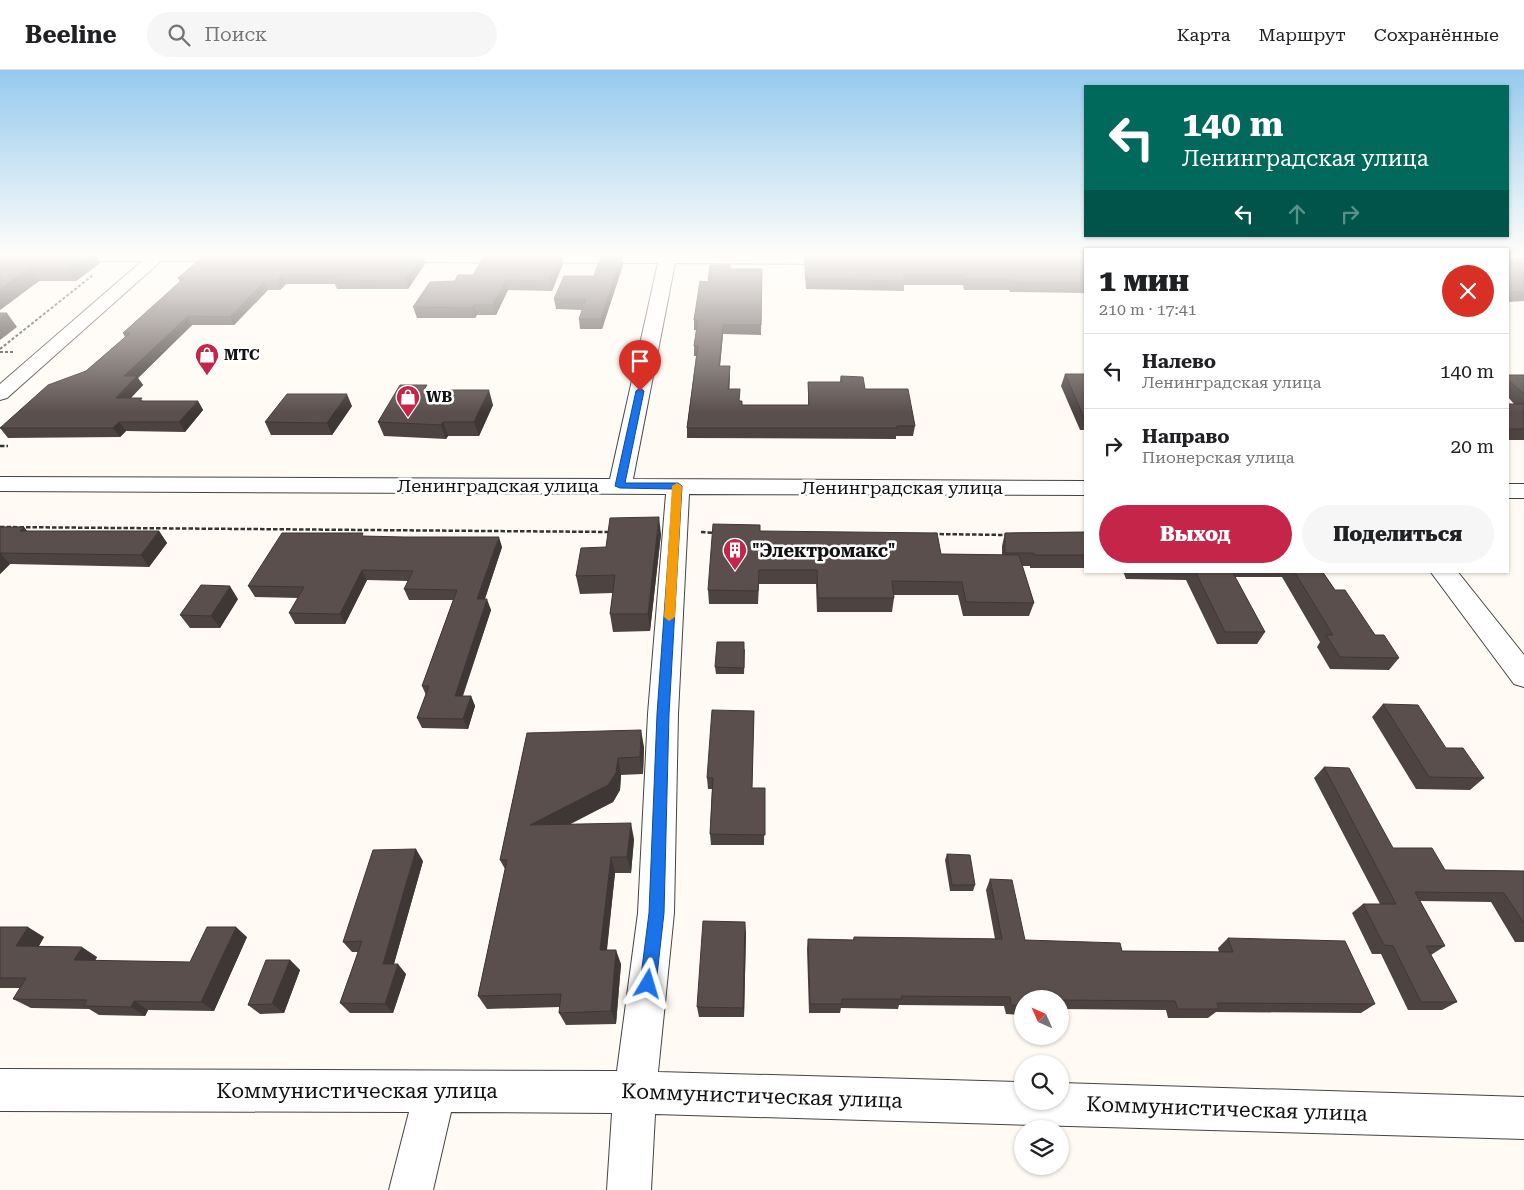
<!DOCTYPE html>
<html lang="ru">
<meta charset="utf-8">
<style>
body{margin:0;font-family:"Roboto Serif",serif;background:#f6f6f6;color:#202124;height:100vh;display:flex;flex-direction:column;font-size:19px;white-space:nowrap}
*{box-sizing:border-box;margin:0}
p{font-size:16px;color:#757577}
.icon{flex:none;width:28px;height:28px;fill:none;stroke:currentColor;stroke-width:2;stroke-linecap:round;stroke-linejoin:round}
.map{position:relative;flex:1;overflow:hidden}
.details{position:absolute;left:1084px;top:178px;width:425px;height:325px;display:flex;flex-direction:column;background:#fff;border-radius:0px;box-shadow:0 1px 4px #0004}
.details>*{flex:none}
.guide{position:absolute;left:1084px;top:15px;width:425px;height:152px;border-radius:0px;box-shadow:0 1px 4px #0004;background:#00695c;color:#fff;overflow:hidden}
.needle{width:32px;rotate:315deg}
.buttons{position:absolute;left:1014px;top:920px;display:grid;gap:10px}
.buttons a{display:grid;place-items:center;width:55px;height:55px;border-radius:50%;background:#fff;box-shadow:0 1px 4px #0004;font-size:25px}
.pin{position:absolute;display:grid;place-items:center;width:42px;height:42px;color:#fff;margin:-51px -21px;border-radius:50% 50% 50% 0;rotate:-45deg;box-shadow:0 0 5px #0007}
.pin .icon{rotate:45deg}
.me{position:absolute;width:55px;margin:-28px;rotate:7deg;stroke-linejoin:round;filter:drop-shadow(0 0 4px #0008)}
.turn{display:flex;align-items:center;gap:18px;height:105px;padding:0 15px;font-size:22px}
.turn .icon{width:65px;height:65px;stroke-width:2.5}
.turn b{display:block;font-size:35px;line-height:42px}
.lanes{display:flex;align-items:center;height:48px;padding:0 15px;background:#0003;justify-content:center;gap:25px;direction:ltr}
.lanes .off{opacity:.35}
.round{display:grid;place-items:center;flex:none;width:52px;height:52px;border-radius:26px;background:#f6f6f6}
.overview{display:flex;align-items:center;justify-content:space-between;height:85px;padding:0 15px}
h1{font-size:30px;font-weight:800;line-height:38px}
.button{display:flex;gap:10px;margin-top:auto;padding:10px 15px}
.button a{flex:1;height:58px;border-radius:30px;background:#c42549;color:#fff;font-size:20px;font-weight:800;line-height:58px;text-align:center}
.button a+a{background:#f6f6f6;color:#202124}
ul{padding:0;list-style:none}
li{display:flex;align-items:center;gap:15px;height:75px;padding:0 15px;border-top:1px solid #e0e0e0}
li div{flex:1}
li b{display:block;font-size:19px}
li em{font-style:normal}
header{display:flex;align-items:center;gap:30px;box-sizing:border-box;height:70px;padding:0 25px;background:#fff;border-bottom:1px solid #e0e0e0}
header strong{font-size:24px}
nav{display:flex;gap:28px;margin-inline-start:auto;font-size:18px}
.search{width:350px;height:45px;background:#f6f6f6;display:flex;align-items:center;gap:12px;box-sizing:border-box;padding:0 18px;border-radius:28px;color:#757577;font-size:19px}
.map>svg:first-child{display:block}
</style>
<header>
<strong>Beeline</strong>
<div class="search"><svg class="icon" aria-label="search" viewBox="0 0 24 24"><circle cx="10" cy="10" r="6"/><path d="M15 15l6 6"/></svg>Поиск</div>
<nav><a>Карта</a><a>Маршрут</a><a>Сохранённые</a></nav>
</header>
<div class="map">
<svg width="1524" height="1120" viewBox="0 0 1524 1120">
<rect width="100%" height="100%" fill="#fffbf4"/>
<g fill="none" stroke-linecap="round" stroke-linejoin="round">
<g stroke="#444" stroke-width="2">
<path id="minor" d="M72,186h177l-8,5h-80l-154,137 -7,2v-16l142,-123h-62z
M380,186h467l2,3 -2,3 -6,2 -166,-1 -42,216 452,2v14l-396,-1 -11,220 -4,199 -16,159 364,10v19h38v-18l464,14v42l-869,-25 -4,76h-44l5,-77 -161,-1 -18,78h-44l20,-78 -409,-1v-42l617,2 21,-158 10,-199 18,-220 -666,-3v-14l610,2 48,-216 -271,-1 -6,-2z
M1508,414h16v14h-16z
M1430,501h27l67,84v32l-10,-3z"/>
</g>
<path stroke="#333" stroke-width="2" stroke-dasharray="3 2" stroke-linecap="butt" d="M0,279l93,-74
M0,282h14"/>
<path stroke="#333" stroke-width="2.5" stroke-dasharray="4.5 2" stroke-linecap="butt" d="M0,376h8
M0,457l612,5
M701,462l16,1
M933,464l74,1"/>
<use href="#minor" fill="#fff" fill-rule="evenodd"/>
</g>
<path fill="#4d4442" d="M0,186l100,7 -24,18h-37l-39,29z
M423,186l2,8 -17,25h-71l-2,-5h-49l-6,6h-12l-34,35h-42l-54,53 5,7 -12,13 13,3h54l5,9 -18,22 -59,-1 -6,6 -112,1 -8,-10 86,-57 39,-34 -2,-4 57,-51 -2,-4z
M805,186h280v38l-1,-1 -74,-1 -1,-2h-45l-1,-5h-59v6l-98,-2 -2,-24z
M1508,186l5,2h11v43l-16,1z
M563,194l-11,27 -44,-1 -12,25h-19l-2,3h-58l-4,-11 60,-32z
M623,195l-21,64h-22l-1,-10 3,-9 -26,-1 -2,-10 40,-23z
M730,199h32l-1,66 -38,-1 -3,32h10l-1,23 11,12 2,4h66v-23h32l1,-6 24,13 50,37 -2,10h-17v3l-209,-1v-10l9,-72h-2v-10l2,-16h-2v-10l14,-38z
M1065,304h20v56h-5l-19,-44z
M1508,305h16v65h-16v-36h6l-6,-7z
M428,320l65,15 -14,31h-31l-2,3 -62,-3 -6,-14z
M352,336l-20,29h-61l-6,-13z
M0,457h24l3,4h132l8,12 -18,24 -139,-3 -10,10z
M760,461l181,23 61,1v-9l3,-13 80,-1v36h-55v-2h-8l12,37 -5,13h-66l-5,-21h-64v3l-2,14h-75l-1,-28h-57l-1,20h-49l-1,-14z
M661,464l-11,97 -37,1 -3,-18 3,-21 -33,1 -4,-18 30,-29z
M365,466l137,11 -17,52 6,11 -28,86h8l4,10 -7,23 -46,-1 -5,-10 9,-23 -4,-9 31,-86h-44l-5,-11 4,-8 -41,-1 -22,44h-50l-6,-11 9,-15 -43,-1 -7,-11z
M1123,501h199l13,19 40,45 24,23 -10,12 -59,-1 -13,-22 3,-5 -38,-65h-47l30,55 -8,12h-40l-31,-64 -60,-1z
M238,529l-18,29h-30l-10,-13z
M745,579l-1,25h-28l-1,-7z
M1383,634l63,44 38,30 -14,12 -54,-1 -44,-72z
M754,641l-2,77h13l-1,57h-53l-1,-11 2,-45h-4l-1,-11z
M527,663l117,14 -1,27 -22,1 -1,15 -7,12 -44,22 65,15 -3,34h-16l-8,77 14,14 -5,60 -50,1 -7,-12 1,-6 -73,2 -9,-13 27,-127 -5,-9z
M1324,697l69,81 52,22 79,1v71h-9l-24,-40 -71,-1 25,45 -14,9 26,47 -15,8h-34l-27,-56h-9l-20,-41 11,-9h17l-66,-126z
M947,784l28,31 -2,6h-23l-5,-31z
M423,791l-29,103 12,10 -13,39h-43l-10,-10 18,-51h-6l-9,-10z
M990,809l35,61 97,11 97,1 -1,-4 10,-10 147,66 -14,9 -145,-1 -8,6h-40l-2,-8 -106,-1v-10h-38v16l-16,-1 -2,-8 -105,-1 -1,4 -57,-1 -1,5h-31l-2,-64 1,-10 45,1 1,-3 141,2 -9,-49z
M0,857l44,10 -5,9 58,11 -2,4 95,1 57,-25 -33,74 -66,-1 -3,6 -46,-1 -10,-6 -58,-1 -18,-9 7,-11h-20z
M746,862l-2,85h-45l-2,-10z
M290,890l10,10 -16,43 -24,1 -12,-9z"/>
<path fill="#3f3736" d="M84,186h12l4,7 -24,18 -8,-13z
M423,186l2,8 -17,25 -3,-8z
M561,186h1l1,8 -11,27 -2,-10z
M622,186l1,9 -21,64 -1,-10z
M30,198l9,13 -39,29v-21z
M282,205l4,9 -6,6 -3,-9z
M506,210l2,10 -12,25 -3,-10z
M265,211l3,9 -34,35 -4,-8z
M474,235l3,10 -2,3 -3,-10z
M7,243l10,14 -17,13v-22z
M188,246l4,9 -54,53 5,7 -21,22 -6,-9 8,-22z
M723,255v9l-4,42v-10z
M730,296v10l-1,23 -1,-10z
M489,320l4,15 -14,31 -5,-14z
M347,324l5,12 -20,29 -5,-12z
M198,331l5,9 -18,22 -6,-10z
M119,352l7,9 -6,6 -7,-9z
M443,352l5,14 -2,3 -5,-14z
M659,447l2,17 -11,97 -2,-17z
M24,457l9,12 -13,-8z
M159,461l8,12 -18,24 -8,-12z
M499,467l3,10 -21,63 -4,-11z
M0,483l10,11 -10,10z
M362,500l5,10 -22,44 -5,-10z
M230,516l8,13 -18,29 -9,-12z
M487,529l4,11 -32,96 -4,-10z
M471,626l4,10 -7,23 -5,-10z
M641,660l3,17 -1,27 -3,-17z
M618,688l3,17 -1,15 -7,12 -77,40 -6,-17z
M631,753l3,16 -3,34 -4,-16z
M416,779l7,12 -32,113 -8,-10z
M611,787l4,16 -10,92 -5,-15z
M745,852l1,10 -2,85 -1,-9z
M28,857l16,10 -11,19 -17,-10z
M236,857l11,10 -33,74 -13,-9z
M82,877l15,10 -8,13 -15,-10z
M616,880l5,14 -5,60 -5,-13z
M290,890l10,10 -16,43 -12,-9z
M398,894l8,10 -13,39 -8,-9z
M134,931l14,9 -3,6 -14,-9z"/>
<path fill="#5a4f4d" stroke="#3f3736" d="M0,186h84l-16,12h-38l-30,21z
M204,186h219l-18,25 -71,-1 3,-4 -55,-1 -5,6h-12l-35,36 -42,-1 -64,60h13l-21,22h26l-2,3h58l-19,21h-60l-6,6h-113l48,-43 38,-14 44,-38h-7l61,-55h-6z
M484,186h77l-11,25 -44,-1 -13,25h-19l-2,3 -59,-1 17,-25 25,-1 3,-6h15z
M601,186h20l-20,63h-22l7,-20h-32l10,-23h30z
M805,186h280v27l-73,-1 -1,-2 -45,-1 -2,-4h-61l2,6 -99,-2z
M1508,186h5v2h11v34h-16z
M710,195h20v4h32l-1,56h-38l-4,41h11l-2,23h12l-1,12h3v4h67l-1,-23h33v-6l22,1 2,12h43l7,37h-18v2h-210l11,-82h-4l4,-26h-4l6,-39 8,1z
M0,243h7l-7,5z
M1065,304h20v44h-1z
M1508,305h16v19l-16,-14z
M400,315h27l-3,5h65l-15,32h-31l-2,3 -63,-3z
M287,324h60l-20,29 -62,-1z
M1508,334h16v25h-16z
M659,447l-11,97h-38l5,-39 -39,1 5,-28 25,-1 4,-29z
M713,454l47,1v6l177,2 4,21 78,1 15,48 -68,-1 -4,-20 -70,-1 2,17h-76l-1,-28h-58l-1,21 -50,-1z
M0,457h24l-4,4h139l-18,24 -141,-2z
M1085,462v23h-51v-2h-29v-20z
M282,463h81l-1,3 42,1h95l-22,62h10l-32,97h16l-8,23 -46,-1 12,-32h-7l35,-96 -53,-1 9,-18 -51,-1 -22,44 -51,-1 15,-26 -56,-1z
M1195,501h37l33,61h-40z
M1294,501h28l13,19h10l30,45h9l15,23 -59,-1 -14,-22h7z
M201,515l29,1 -19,30 -31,-1z
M717,572h27v26l-29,-1z
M1383,634l35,1 28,43h17l21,30 -55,-1z
M712,640l42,1 -2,77h13v47l-55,-1 3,-56h-6z
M641,660l-1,27 -22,1 -2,15 -8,12 -78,40 101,-2 -4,34h-16l-11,93h16l-5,61 -52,2 2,-19 -83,2 29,-136h-7l27,-127z
M1324,697l25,1 44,80h39l13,22 79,1v52l-20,-30 -89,-1 30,54h-19l31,56h-36l-28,-56 -9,-1 -21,-41h33z
M416,779l-33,115h15l-13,40 -45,-1 22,-62 -19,1 30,-92z
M947,784l23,1 5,30h-23z
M990,809l22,1 13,60 95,3 2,8 111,1 -5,-14 117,3 30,63 -158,-1 2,6h-41l-3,-8 -115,-1v-1h-38v7l-11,-1 -1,-8 -109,-1 1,3h-60v5h-32l-2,-65 46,1v-3l148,2z
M703,851l42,1 -2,86 -46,-1z
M0,857h28l-12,19 66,1 -8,13 116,2 17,-35h29l-35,75 -67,-1 -3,6 -47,-1 3,-6 -74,-1 13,-21h-26z
M266,890h24l-18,44 -24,1z"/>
<linearGradient id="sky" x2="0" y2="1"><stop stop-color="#95caee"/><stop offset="0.54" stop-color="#fffdfa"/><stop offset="1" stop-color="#fffdfa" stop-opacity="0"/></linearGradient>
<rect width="1524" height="343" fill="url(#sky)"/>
<path fill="#1a73e8" stroke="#114b97" d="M640,318l4,3 -19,92h53l4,3 -13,228 -5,199 -8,71 -2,6 -6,2 -6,-2 -2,-6 9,-71 8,-199 16,-225 -53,-1 -5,-2 21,-95z"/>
<path fill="#f59e0b" d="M677,413l5,3 -7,131 -6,4 -5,-4 8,-131z"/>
<defs>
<g id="shop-pin" transform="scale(1.25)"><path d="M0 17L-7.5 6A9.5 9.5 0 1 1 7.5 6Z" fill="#c42549" stroke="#fff"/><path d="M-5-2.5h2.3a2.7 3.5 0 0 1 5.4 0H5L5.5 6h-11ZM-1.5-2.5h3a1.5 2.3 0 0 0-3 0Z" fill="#fff"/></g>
<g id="building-pin" transform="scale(1.25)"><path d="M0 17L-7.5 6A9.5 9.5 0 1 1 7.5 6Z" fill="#c42549" stroke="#fff"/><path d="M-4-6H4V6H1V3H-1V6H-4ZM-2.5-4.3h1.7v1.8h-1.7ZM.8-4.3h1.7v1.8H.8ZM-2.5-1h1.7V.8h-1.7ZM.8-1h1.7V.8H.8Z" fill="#fff"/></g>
</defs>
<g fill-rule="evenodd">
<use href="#shop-pin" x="207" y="285"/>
<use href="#shop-pin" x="408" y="327"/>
<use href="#building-pin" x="735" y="480"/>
</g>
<g text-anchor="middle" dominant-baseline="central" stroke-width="5" stroke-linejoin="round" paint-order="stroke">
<g font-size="15" font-weight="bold" fill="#111" stroke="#fff" text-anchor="start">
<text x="224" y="285">МТС</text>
<text x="426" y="327">WB</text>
</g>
<g font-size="18" fill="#111" stroke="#fff">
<text x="498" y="415">Ленинградская улица</text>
<text x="902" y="417">Ленинградская улица</text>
</g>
<g font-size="18" font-weight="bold" fill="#111" stroke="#fff" text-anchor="start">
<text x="752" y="480">"Электромакс"</text>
</g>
<g font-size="21" fill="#111" stroke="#fff">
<text x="357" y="1021">Коммунистическая улица</text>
<text transform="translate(762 1026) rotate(2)">Коммунистическая улица</text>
<text transform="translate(1227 1039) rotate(2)">Коммунистическая улица</text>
</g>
</g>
</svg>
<div class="buttons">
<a><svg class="needle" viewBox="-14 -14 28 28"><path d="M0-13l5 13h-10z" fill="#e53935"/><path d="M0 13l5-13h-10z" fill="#757577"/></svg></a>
<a><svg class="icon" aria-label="search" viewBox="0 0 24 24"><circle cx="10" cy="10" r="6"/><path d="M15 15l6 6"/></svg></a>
<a><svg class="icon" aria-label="layers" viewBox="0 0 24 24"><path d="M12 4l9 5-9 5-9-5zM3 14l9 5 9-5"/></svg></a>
</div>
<div class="pin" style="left:640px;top:321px;background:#d93025"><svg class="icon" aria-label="arrive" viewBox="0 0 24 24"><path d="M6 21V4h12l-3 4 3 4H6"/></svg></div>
<svg class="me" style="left:648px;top:914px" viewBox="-20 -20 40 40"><path d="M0-17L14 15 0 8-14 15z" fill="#1a73e8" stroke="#fff" stroke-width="4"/></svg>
<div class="guide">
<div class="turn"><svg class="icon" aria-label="left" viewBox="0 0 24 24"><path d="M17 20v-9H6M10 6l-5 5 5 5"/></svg><div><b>140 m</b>Ленинградская улица</div></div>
<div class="lanes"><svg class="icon" aria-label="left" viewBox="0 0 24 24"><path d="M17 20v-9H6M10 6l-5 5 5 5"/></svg><svg class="icon off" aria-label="ahead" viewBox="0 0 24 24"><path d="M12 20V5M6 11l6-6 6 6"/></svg><svg class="icon off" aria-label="right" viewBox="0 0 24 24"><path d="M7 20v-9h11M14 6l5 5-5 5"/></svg></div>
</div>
<section class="details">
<div class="overview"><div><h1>1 мин</h1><p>210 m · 17:41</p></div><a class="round" style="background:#d93025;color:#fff"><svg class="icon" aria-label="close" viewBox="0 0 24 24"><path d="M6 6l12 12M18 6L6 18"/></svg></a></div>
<ul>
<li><svg class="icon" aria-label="left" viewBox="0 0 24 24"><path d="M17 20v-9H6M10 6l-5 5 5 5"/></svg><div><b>Налево</b><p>Ленинградская улица</p></div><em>140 m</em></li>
<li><svg class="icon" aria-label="right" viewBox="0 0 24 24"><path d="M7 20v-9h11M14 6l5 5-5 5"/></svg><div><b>Направо</b><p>Пионерская улица</p></div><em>20 m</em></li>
</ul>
<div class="button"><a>Выход</a><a>Поделиться</a></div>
</section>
</div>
